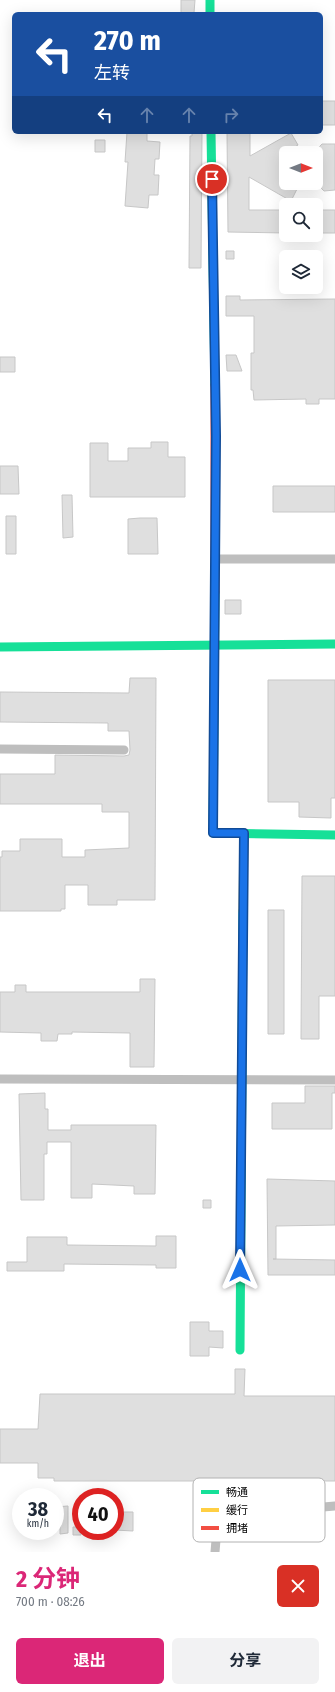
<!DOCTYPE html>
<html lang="zh">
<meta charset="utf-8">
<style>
body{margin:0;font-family:"Fira Sans Condensed","Noto Sans SC",sans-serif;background:#f2f2f3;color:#1f2937;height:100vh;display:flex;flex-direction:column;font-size:15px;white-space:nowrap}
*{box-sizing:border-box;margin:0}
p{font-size:13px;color:#747a83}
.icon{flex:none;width:22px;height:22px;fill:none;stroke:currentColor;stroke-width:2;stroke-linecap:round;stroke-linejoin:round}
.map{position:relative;height:1552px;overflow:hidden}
.side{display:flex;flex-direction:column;background:#fff;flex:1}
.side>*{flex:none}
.banner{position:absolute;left:12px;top:12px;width:311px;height:122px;border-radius:6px;box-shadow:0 4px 16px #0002;background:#1a4fa0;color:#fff;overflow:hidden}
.needle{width:26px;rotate:90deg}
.fabs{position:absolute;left:279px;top:146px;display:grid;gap:8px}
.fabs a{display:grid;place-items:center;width:44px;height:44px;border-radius:6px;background:#fff;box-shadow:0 4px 16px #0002;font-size:20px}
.speed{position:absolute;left:12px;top:1488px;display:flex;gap:8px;font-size:20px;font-weight:700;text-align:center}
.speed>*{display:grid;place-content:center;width:52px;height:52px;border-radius:50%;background:#fff;box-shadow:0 4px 16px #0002;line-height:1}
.speed small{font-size:10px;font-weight:400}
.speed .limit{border:6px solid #d22;background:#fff;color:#111}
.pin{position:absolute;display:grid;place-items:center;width:34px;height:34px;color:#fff;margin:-17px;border:2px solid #fff;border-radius:50%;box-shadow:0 1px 4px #0007}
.me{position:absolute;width:44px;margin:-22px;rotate:0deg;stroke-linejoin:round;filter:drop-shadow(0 0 3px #0008)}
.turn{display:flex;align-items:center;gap:14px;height:84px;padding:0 16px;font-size:18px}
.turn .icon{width:52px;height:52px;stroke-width:2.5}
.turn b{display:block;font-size:28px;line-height:34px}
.lanes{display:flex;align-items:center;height:38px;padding:0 16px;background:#0003;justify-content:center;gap:20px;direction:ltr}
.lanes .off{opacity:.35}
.round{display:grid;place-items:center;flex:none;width:42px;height:42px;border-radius:6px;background:#f2f2f3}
.head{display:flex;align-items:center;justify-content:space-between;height:68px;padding:0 16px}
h1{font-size:24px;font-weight:700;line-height:30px;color:#db2777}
.primary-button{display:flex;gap:8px;margin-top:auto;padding:8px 16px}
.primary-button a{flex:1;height:46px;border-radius:6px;background:#db2777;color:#fff;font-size:16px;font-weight:700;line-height:46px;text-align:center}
.primary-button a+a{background:#f2f2f3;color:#1f2937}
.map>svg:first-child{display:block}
</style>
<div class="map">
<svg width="335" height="1552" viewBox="0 0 335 1552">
<rect width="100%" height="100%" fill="#fff"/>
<path fill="#dfdfdf" stroke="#c7c7c7" d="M181,0h14l-1,13h-13z
M321,101h14v24h-14z
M127,132h20v9l13,1 -1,17h-4l-1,16h5l-1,20h-9l-1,13 -23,-2 3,-44h-3z
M192,132h10l-1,136h-12l1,-132h2z
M227,132h23v24l41,-23 7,12 -16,10v26l15,8 -6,12 -42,-24v33h37v23l-58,-1z
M95,140h10v12h-10z
M322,144h13v46l-11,1 -8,-8v-33z
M316,210h19v23h-19z
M226,251h8v8h-8z
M226,296h14v4l95,-1v100h-16v5h-13v-5l-52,1 -1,-10h-2v-37h3v-37h-28z
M226,355h10l6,16h-15z
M0,357h15v15h-15z
M151,442h17v15h17v40h-95v-54h18v18h20v-13h23z
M0,466h18l1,28h-19z
M273,486h62v26h-62z
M62,495h10l1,42 -10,1z
M6,516h10v38h-10z
M140,518h17l1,36h-30v-35z
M225,600h16v14h-16z
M130,678h26l-1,222h-38v5h-29v-20h-23v24h-4v2h-61v-54h2v-6h18v-12h42v18h23v-7l44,-2v-36h-27v-8h-102v-30h55v-19l69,1 5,-1 1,-5 -1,-19h-21v-8l-108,-1v-30l129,1z
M268,680h67v118h-4v20l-32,-1v-15h-31z
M302,876h33v120h-16v43h-18z
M268,910h16v124h-16z
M140,979h15l-1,88h-24v-34l-58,-1v2h-14l-1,7h-16v-8l-41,-1v-40h15v-7h11v7h114z
M305,1086h30v7h-3v36h-60v-26h33z
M45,1093v16h3v21h23v-5h85l-1,69h-21v-8l-42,-2v14h-21v-56h-24v12h-3v46h-23l-2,-106z
M267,1179l68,2v44l-59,1v33h-3l62,1v15h-67z
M203,1200h8v8h-8z
M156,1236h20v32h-20v-3l-92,-1v7h-57v-9h20v-25h40v8l89,1z
M190,1322h19v9h14v17l-14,-1v9h-19z
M235,1369h10l-1,27h91v85h-281v-3h-16v-15h-38v-34h38l2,-35h195z
M68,1506v27l-8,1v-9h-5v-18z
M115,1512h18v19l-18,-1z
M73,1527h8v8h-8z"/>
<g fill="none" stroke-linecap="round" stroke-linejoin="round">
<path stroke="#bebebe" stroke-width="9" d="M215,559h120
M0,749l124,1
M0,1079l335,1
M215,1552l3,-36 117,-10"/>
<path stroke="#16e098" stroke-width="9" d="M210,0v14
M211,132l4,253
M215,592l-2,241 122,2
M0,647l335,-3
M240,1350l3,-439"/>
<path stroke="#ffcf43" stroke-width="9" d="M243,911l1,-78"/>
<path stroke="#f24e42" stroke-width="9" d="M215,592v-207"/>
</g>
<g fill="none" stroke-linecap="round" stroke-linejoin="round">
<g stroke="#114b97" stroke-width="10">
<path id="route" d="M212,179l4,257 -3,397h31l-4,437"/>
</g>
<use href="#route" stroke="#1a73e8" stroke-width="7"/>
</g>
<rect x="193" y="1478" width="132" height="64" rx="6" fill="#fff" stroke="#b2b2b2" stroke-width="1"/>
<rect x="201" y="1490" width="18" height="4" fill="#16e098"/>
<rect x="201" y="1508" width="18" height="4" fill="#ffcf43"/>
<rect x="201" y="1526" width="18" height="4" fill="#f24e42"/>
<g font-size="11" fill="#000">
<text x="226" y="1496">畅通</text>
<text x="226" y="1514">缓行</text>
<text x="226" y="1532">拥堵</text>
</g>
</svg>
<div class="fabs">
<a><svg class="needle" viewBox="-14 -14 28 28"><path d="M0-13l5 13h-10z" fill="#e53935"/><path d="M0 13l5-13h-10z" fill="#747a83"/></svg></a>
<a><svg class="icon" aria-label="search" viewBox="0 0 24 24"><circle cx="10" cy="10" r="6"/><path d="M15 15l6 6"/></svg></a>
<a><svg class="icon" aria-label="layers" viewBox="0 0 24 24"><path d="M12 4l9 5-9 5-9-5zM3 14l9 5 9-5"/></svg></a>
</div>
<div class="speed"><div>38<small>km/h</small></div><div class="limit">40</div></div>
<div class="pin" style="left:212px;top:179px;background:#d93025"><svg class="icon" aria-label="arrive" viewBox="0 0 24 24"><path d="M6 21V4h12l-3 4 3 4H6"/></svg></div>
<svg class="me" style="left:240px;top:1270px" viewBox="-20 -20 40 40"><path d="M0-17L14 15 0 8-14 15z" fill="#1a73e8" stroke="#fff" stroke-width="4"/></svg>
<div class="banner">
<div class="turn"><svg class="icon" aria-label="left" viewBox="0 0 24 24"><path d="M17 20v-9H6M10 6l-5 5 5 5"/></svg><div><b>270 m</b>左转</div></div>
<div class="lanes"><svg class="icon" aria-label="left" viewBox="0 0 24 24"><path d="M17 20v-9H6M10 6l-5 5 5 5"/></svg><svg class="icon off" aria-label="ahead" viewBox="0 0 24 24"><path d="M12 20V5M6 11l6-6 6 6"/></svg><svg class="icon off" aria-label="ahead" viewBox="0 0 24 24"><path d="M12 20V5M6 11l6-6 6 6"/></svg><svg class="icon off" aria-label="right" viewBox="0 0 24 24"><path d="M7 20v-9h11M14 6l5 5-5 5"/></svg></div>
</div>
</div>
<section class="side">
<div class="head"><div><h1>2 分钟</h1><p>700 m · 08:26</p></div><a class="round" style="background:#d93025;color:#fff"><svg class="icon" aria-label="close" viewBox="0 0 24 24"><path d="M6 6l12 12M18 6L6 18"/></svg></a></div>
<div class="primary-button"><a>退出</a><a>分享</a></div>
</section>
